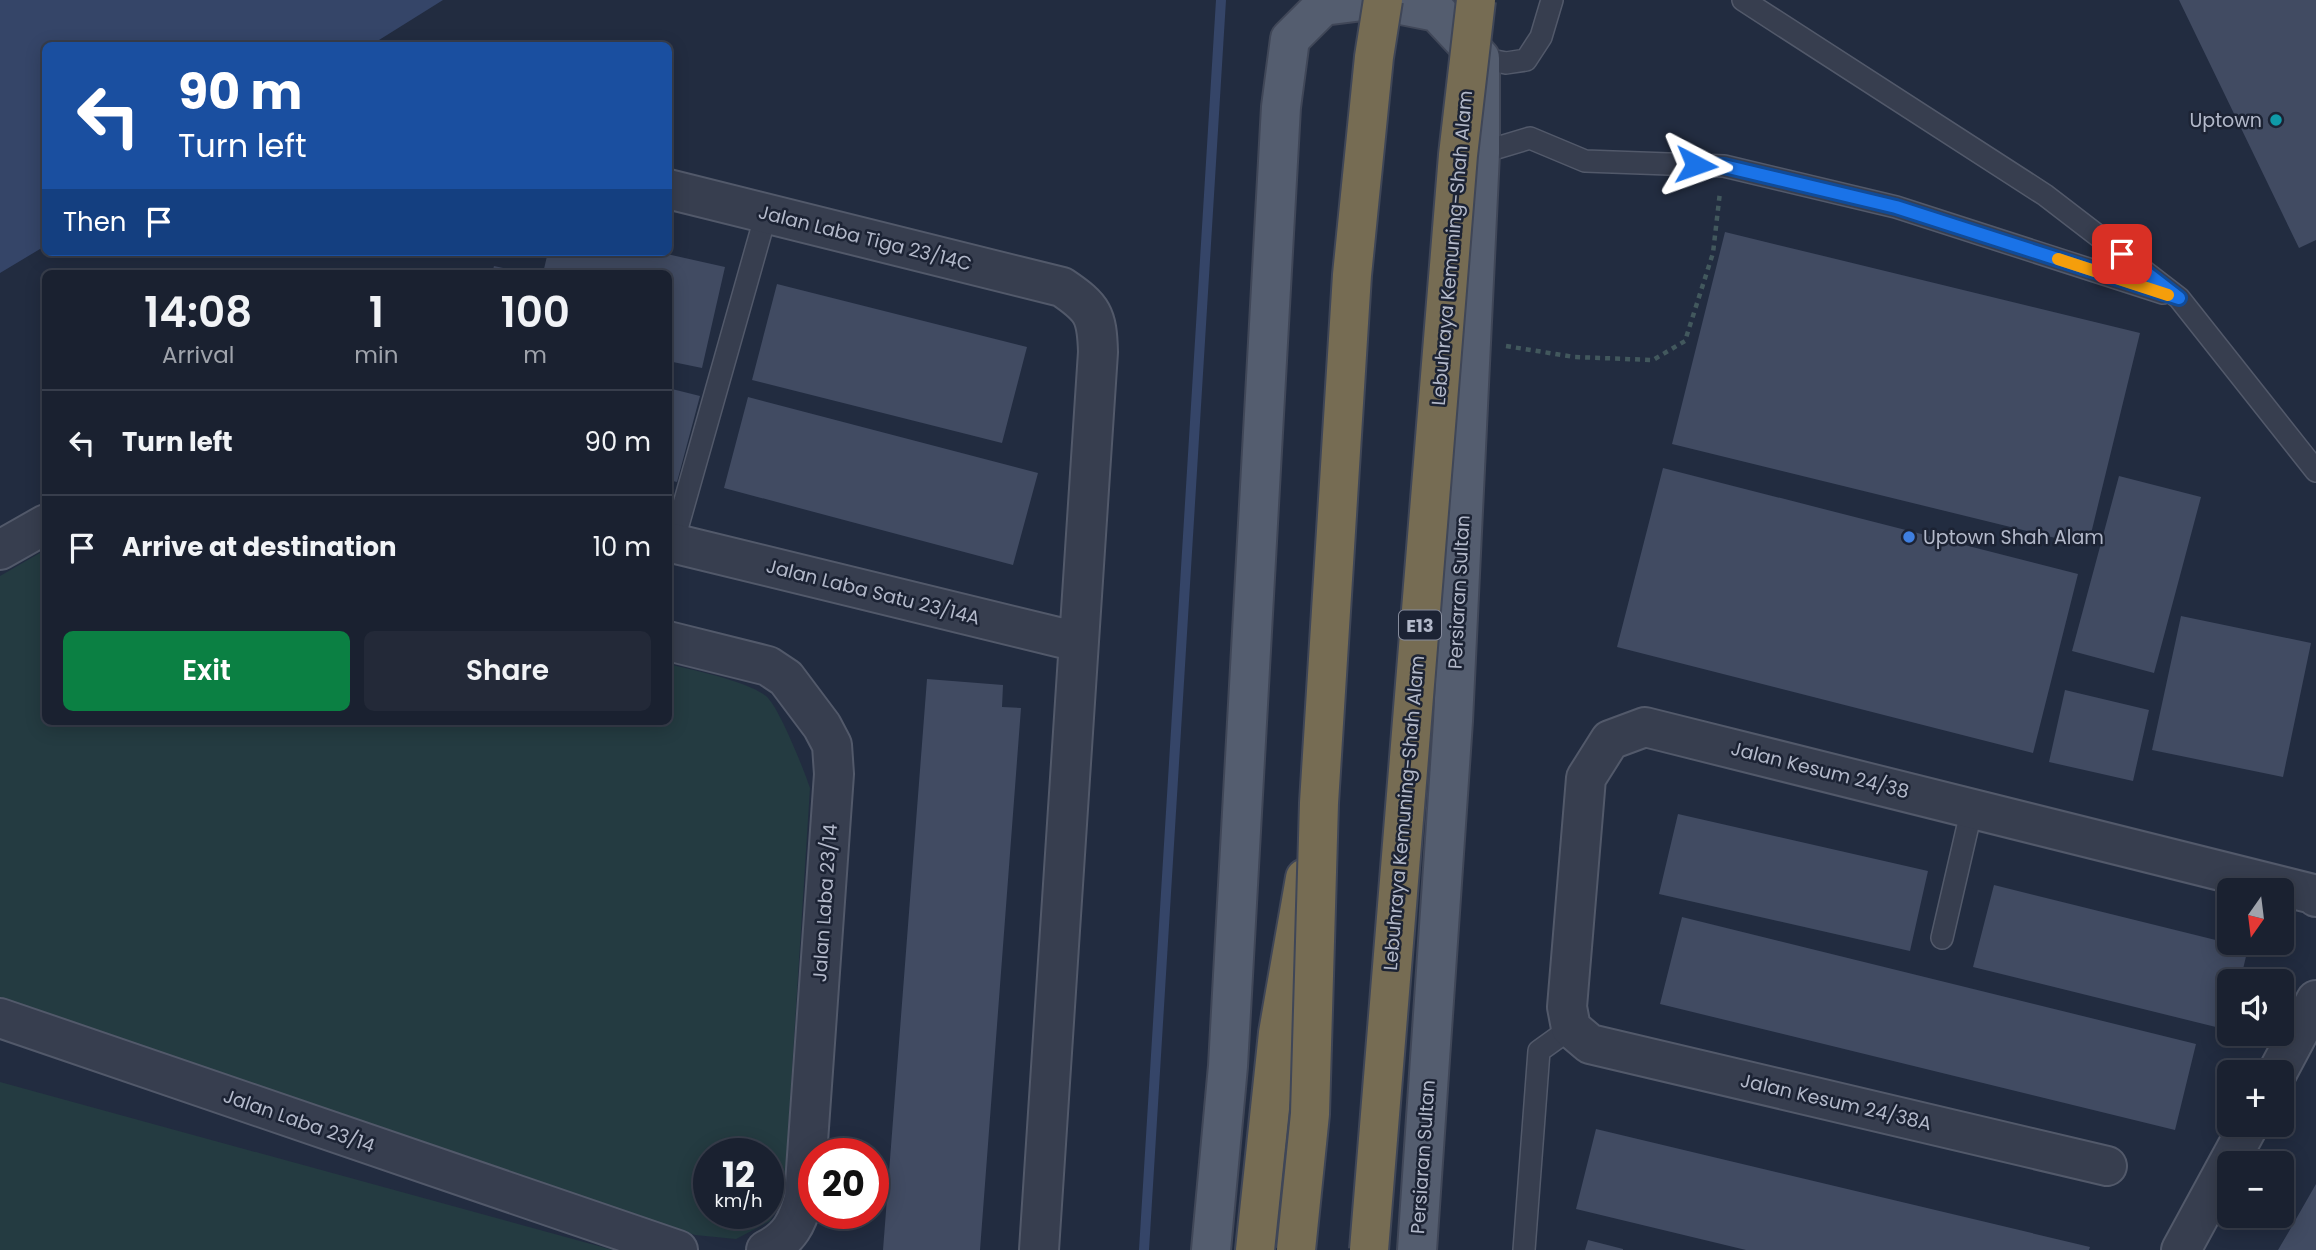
<!DOCTYPE html>
<meta charset="utf-8">
<style>
body{margin:0;font-family:Poppins,sans-serif;background:#232938;color:#f1f3f6;height:100vh;display:flex;flex-direction:column;font-size:26px;white-space:nowrap}
*{box-sizing:border-box;margin:0}
p{font-size:23px;color:#9fa3ab}
.icon{flex:none;width:38px;height:38px;fill:none;stroke:currentColor;stroke-width:2;stroke-linecap:round;stroke-linejoin:round}
.map{position:relative;flex:1;overflow:hidden}
.sheet{position:absolute;left:42px;top:270px;width:630px;height:455px;display:flex;flex-direction:column;background:#1a2130;border-radius:10px;box-shadow:0 4px 18px #0003,0 0 0 2px #383e4c}
.sheet>*{flex:none}
.top-card{position:absolute;left:42px;top:42px;width:630px;height:214px;border-radius:10px;box-shadow:0 4px 18px #0003,0 0 0 2px #383e4c;background:#1a4fa0;color:#fff;overflow:hidden}
.needle{width:46px;rotate:194deg}
.fabs{position:absolute;left:2217px;top:878px;display:grid;gap:14px}
.fabs a{display:grid;place-items:center;width:77px;height:77px;border-radius:10px;background:#1a2130;box-shadow:0 4px 18px #0003,0 0 0 2px #383e4c;font-size:35px}
.speed{position:absolute;left:693px;top:1138px;display:flex;gap:14px;font-size:35px;font-weight:700;text-align:center}
.speed>*{display:grid;place-content:center;width:91px;height:91px;border-radius:50%;background:#1a2130;box-shadow:0 4px 18px #0003,0 0 0 2px #383e4c;line-height:1}
.speed small{font-size:18px;font-weight:400}
.speed .limit{border:10px solid #d22;background:#fff;color:#111}
.pin{position:absolute;display:grid;place-items:center;width:60px;height:60px;color:#fff;margin:-30px;border-radius:14px;box-shadow:0 4px 10px #0006}
.me{position:absolute;width:77px;margin:-38px;rotate:94deg;stroke-linejoin:round;filter:drop-shadow(0 0 5px #0008)}
.turn{display:flex;align-items:center;gap:24px;height:147px;padding:0 21px;font-size:32px}
.turn .icon{width:91px;height:91px;stroke-width:2.5}
.turn b{display:block;font-size:49px;line-height:60px}
.then{display:flex;align-items:center;height:66px;padding:0 21px;background:#0003;gap:14px;font-size:26px}
.eta{display:flex;justify-content:space-evenly;align-items:center;height:119px;text-align:center}
.eta b{font-size:42px;font-weight:600;line-height:49px}
.cta{display:flex;gap:14px;margin-top:auto;padding:14px 21px}
.cta a{flex:1;height:80px;border-radius:10px;background:#0b8043;color:#fff;font-size:28px;font-weight:600;line-height:80px;text-align:center}
.cta a+a{background:#232938;color:#f1f3f6}
ul{padding:0;list-style:none}
li{display:flex;align-items:center;gap:21px;height:105px;padding:0 21px;border-top:2px solid #383e4c}
li div{flex:1}
li b{display:block;font-size:26px}
li em{font-style:normal}
.map>svg:first-child{display:block}
</style>
<div class="map">
<svg width="2316" height="1250" viewBox="0 0 2316 1250">
<rect width="100%" height="100%" fill="#222c40"/>
<path fill="#243b41" fill-rule="evenodd" d="M45,550l1,171h622l1,-57c23,6 78,17 97,32 13,11 38,74 44,92l-26,408 -14,25 -34,18 -41,-4 -695,-238v-421zM709,1153h59v60h-59z
M0,1082l613,168h-613z"/>
<path fill="#354568" d="M0,0h443l-72,45 -325,1 -1,200 -45,27z"/>
<g fill="none" stroke-linecap="round" stroke-linejoin="round">
<path stroke="#354568" stroke-width="10" d="M1144,1250l77,-1250"/>
</g>
<path fill="#414b62" d="M2179,0h137v240l-17,8z
M1725,232l415,101 -52,213 -416,-102z
M548,252h110l67,15 -23,101 -34,-7v-88h-125z
M494,266l27,6 -1,1h-28z
M777,284l250,63 -25,96 -250,-63z
M668,388l32,8 -23,86 -9,-2z
M748,397l290,76 -25,92 -289,-77z
M1663,468l415,106 -45,179 -416,-106z
M2119,476l82,21 -47,176 -82,-22z
M2181,616l130,27 -28,134 -131,-27z
M927,679l76,6 -1,22 19,1 -41,542h-97z
M2065,690l84,20 -16,71 -84,-19z
M1678,814l250,57 -18,80 -251,-57z
M1994,885l254,63 -8,34h-10l-2,48 -255,-63z
M1682,917l514,127 -21,86 -515,-126z
M1596,1129l494,118 -1,3h-343l-170,-41z
M2316,1184v66h-38l10,-17z
M1588,1240l35,9v1h-38z"/>
<g fill="none" stroke-linecap="round" stroke-linejoin="round">
<g stroke="#52596a" stroke-width="24">
<path id="lane" d="M1743,0l302,195 134,103 137,173
M1480,58l26,5 20,-3 15,-23 11,-37
M1480,153l50,-15 55,23 139,5 172,41 267,86
M673,543l93,-329
M1942,938l30,-130
M1524,1250l15,-199 32,-23"/>
</g>
<g stroke="#52596a" stroke-width="42">
<path id="street" d="M668,189l394,98c31,21 35,28 36,65l-59,898
M668,542l410,100
M0,550l46,-26
M668,641l100,25 18,12 36,48 10,19 2,29 -30,424c-7,25 -14,40 -38,52
M0,1018l678,232
M2277,1073l39,-73
M2107,1166l-517,-122 -19,-16 -4,-21 19,-229 24,-38 35,-13 668,167 3,3
M2181,1250l68,-125"/>
</g>
<g stroke="#404758" stroke-width="42">
<path id="primary" d="M1376,0l61,12 43,46v95l-27,568 -36,529
M1211,1250l17,-184 53,-959 9,-68 33,-33 48,-6"/>
</g>
<g stroke="#3f4657" stroke-width="42">
<path id="highway" d="M1255,1250l23,-217 27,-155"/>
</g>
<path stroke="#42585d" stroke-width="4.5" stroke-dasharray="5 5" stroke-linecap="butt" d="M1506,346l68,11 79,3 32,-19 28,-88 7,-61"/>
<use href="#lane" stroke="#373e4f" stroke-width="21"/>
<use href="#street" stroke="#373e4f" stroke-width="38"/>
<use href="#primary" stroke="#545d6f" stroke-width="38"/>
<use href="#highway" stroke="#766c53" stroke-width="38"/>
<g stroke="#3f4657" stroke-width="42" stroke-linecap="butt">
<path id="highway-bridge" d="M1296,1250l14,-136 9,-311 33,-528 22,-218 9,-57
M1369,1250l89,-1095 18,-155"/>
</g>
<use href="#highway-bridge" stroke="#766c53" stroke-width="38"/>
</g>
<g fill="none" stroke-linecap="round" stroke-linejoin="round">
<g stroke="#114b97" stroke-width="18">
<path id="route" d="M1696,165l28,1 172,41 283,91 -57,-44"/>
</g>
<use href="#route" stroke="#1a73e8" stroke-width="12"/>
<path stroke="#f59e0b" stroke-width="12" d="M2058,259l110,36"/>
</g>
<circle fill="#0f9aa8" stroke="#1c2334" stroke-width="2.5" cx="2276" cy="120" r="7"/>
<circle fill="#3f7fe0" stroke="#1c2334" stroke-width="2.5" cx="1909" cy="537" r="7"/>
<g text-anchor="middle" dominant-baseline="central" stroke-width="5" stroke-linejoin="round" paint-order="stroke">
<rect fill="#1c2334" stroke="#868c9d" stroke-width="2" x="1399" y="610.5" width="42" height="29" rx="5"/>
<g font-size="18" font-weight="bold" fill="#b3b9ca">
<text x="1420" y="625">E13</text>
</g>
<g font-size="19" fill="#b3b9ca" stroke="#1c2334" text-anchor="end">
<text x="2262" y="120">Uptown</text>
<text x="1923" y="537" text-anchor="start">Uptown Shah Alam</text>
</g>
<g font-size="19" fill="#b3b9ca" stroke="#1c2334">
<text transform="translate(865 238) rotate(14)">Jalan Laba Tiga 23/14C</text>
<text transform="translate(1452 248) rotate(-85)">Lebuhraya Kemuning-Shah Alam</text>
<text transform="translate(873 592) rotate(14)">Jalan Laba Satu 23/14A</text>
<text transform="translate(1459 592) rotate(-87)">Persiaran Sultan</text>
<text transform="translate(1820 770) rotate(14)">Jalan Kesum 24/38</text>
<text transform="translate(1404 813) rotate(-85)">Lebuhraya Kemuning-Shah Alam</text>
<text transform="translate(825 903) rotate(-86)">Jalan Laba 23/14</text>
<text transform="translate(1836 1102) rotate(13)">Jalan Kesum 24/38A</text>
<text transform="translate(299 1121) rotate(19)">Jalan Laba 23/14</text>
<text transform="translate(1423 1157) rotate(-86)">Persiaran Sultan</text>
</g>
</g>
</svg>
<div class="fabs">
<a><svg class="needle" viewBox="-14 -14 28 28"><path d="M0-13l5 13h-10z" fill="#e53935"/><path d="M0 13l5-13h-10z" fill="#9fa3ab"/></svg></a>
<a><svg class="icon" aria-label="sound" viewBox="0 0 24 24"><path d="M4 9h4l5-4v14l-5-4H4zM17 9q2 3 0 6"/></svg></a>
<a>+</a>
<a>−</a>
</div>
<div class="speed"><div>12<small>km/h</small></div><div class="limit">20</div></div>
<div class="pin" style="left:2122px;top:254px;background:#d93025"><svg class="icon" aria-label="arrive" viewBox="0 0 24 24"><path d="M6 21V4h12l-3 4 3 4H6"/></svg></div>
<svg class="me" style="left:1696px;top:165px" viewBox="-20 -20 40 40"><path d="M0-17L14 15 0 8-14 15z" fill="#1a73e8" stroke="#fff" stroke-width="4"/></svg>
<div class="top-card">
<div class="turn"><svg class="icon" aria-label="left" viewBox="0 0 24 24"><path d="M17 20v-9H6M10 6l-5 5 5 5"/></svg><div><b>90 m</b>Turn left</div></div>
<div class="then">Then<svg class="icon" aria-label="arrive" viewBox="0 0 24 24"><path d="M6 21V4h12l-3 4 3 4H6"/></svg></div>
</div>
<section class="sheet">
<div class="eta">
<div><b>14:08</b><p>Arrival</p></div>
<div><b>1</b><p>min</p></div>
<div><b>100</b><p>m</p></div>
</div>
<ul>
<li><svg class="icon" aria-label="left" viewBox="0 0 24 24"><path d="M17 20v-9H6M10 6l-5 5 5 5"/></svg><div><b>Turn left</b></div><em>90 m</em></li>
<li><svg class="icon" aria-label="arrive" viewBox="0 0 24 24"><path d="M6 21V4h12l-3 4 3 4H6"/></svg><div><b>Arrive at destination</b></div><em>10 m</em></li>
</ul>
<div class="cta"><a>Exit</a><a>Share</a></div>
</section>
</div>
